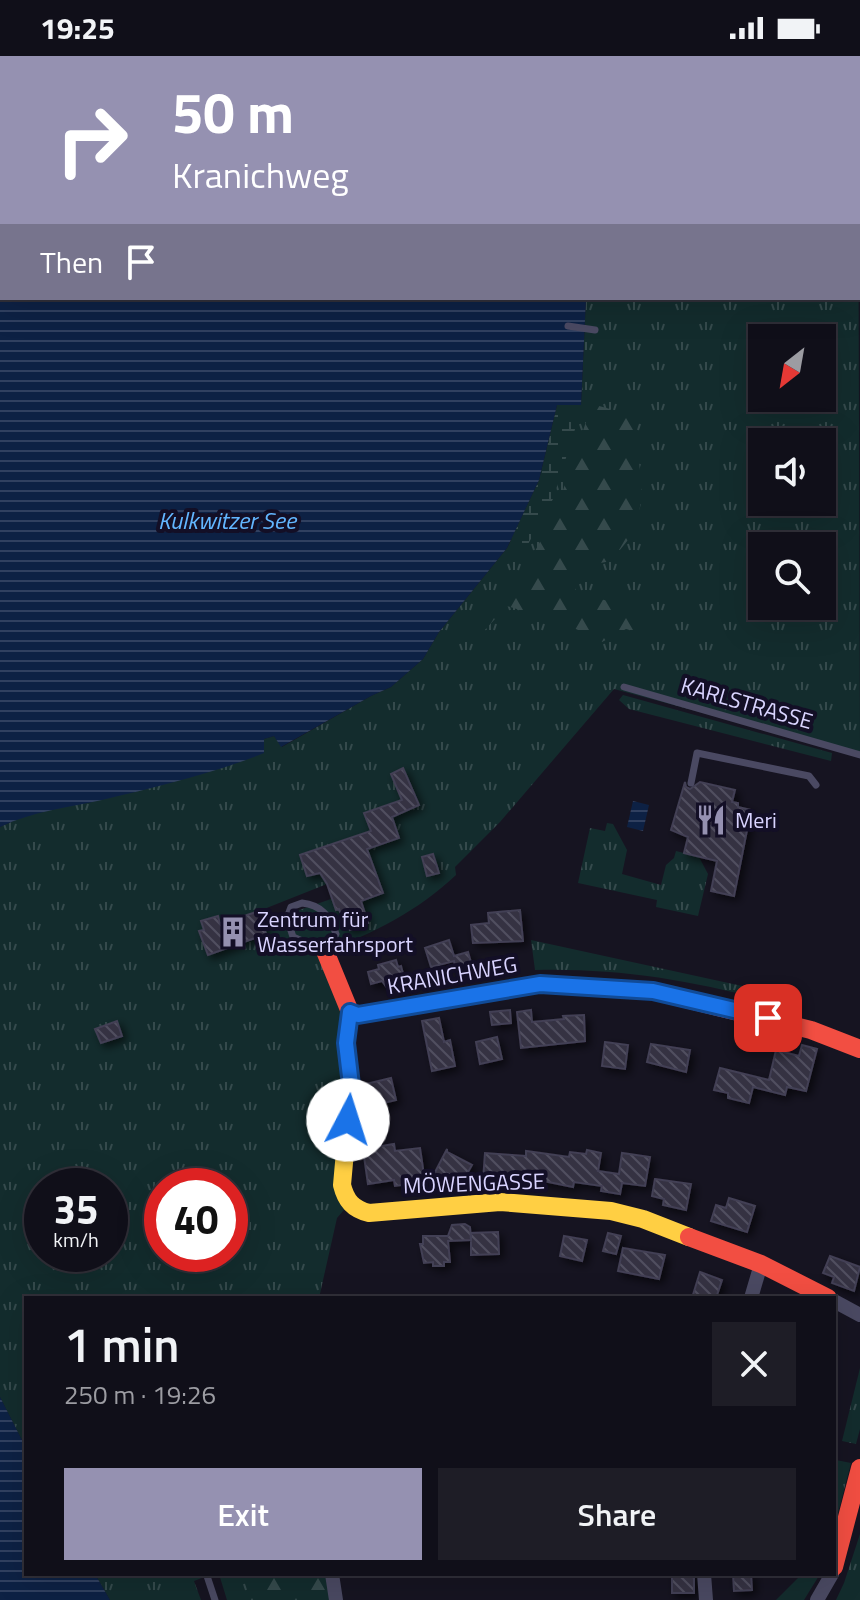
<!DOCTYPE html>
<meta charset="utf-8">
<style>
body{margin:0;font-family:"Titillium Web",sans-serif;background:#1e1d26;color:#f1f3f6;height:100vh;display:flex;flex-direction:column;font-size:30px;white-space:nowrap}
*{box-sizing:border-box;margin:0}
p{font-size:26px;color:#9c9ca2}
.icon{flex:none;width:44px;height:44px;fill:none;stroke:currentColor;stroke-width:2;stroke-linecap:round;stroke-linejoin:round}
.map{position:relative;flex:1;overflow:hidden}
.drawer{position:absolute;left:24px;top:1240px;width:812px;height:280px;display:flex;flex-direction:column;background:#100f19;border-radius:0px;box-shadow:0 8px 32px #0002,0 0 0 2px #302f38}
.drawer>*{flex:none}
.banner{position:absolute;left:0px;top:0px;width:860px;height:244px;box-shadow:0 8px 32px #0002,0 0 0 2px #302f38;background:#9591b1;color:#fff;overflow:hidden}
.needle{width:52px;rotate:211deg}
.controls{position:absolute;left:748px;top:268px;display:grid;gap:16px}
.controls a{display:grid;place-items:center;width:88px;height:88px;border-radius:0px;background:#100f19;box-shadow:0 8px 32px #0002,0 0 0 2px #302f38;font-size:40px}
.speed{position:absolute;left:24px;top:1112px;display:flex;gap:16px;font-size:40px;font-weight:700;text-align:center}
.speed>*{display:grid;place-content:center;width:104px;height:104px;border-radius:50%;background:#100f19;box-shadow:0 8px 32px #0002,0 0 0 2px #302f38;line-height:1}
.speed small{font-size:20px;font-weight:400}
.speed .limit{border:12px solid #d22;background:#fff;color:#111}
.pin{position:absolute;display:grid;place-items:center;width:68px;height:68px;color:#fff;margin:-34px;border-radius:16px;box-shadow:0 4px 12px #0006}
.me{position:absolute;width:88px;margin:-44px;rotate:5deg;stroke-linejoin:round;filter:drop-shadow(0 0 6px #0008)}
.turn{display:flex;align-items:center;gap:28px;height:168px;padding:0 40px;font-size:36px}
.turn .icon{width:104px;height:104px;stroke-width:2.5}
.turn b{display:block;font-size:56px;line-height:68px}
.then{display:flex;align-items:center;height:76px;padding:0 40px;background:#0003;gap:16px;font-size:30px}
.round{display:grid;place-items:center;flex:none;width:84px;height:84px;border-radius:0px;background:#1e1d26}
.summary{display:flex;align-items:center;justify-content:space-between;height:136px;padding:0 40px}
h1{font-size:48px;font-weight:600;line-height:60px}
.cta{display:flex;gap:16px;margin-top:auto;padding:16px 40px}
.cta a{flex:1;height:92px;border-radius:0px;background:#9591b1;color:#fff;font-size:32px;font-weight:600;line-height:92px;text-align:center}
.cta a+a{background:#1e1d26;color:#f1f3f6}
.status{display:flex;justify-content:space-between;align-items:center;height:56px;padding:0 40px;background:#100f19;direction:ltr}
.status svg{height:22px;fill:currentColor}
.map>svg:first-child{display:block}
</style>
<div class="status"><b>19:25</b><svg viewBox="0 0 49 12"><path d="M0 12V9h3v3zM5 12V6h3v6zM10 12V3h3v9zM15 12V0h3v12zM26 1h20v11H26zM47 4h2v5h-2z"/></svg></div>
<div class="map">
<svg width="860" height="1544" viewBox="0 0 860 1544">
<defs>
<pattern id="grass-tufts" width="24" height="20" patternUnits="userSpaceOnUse" patternTransform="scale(2)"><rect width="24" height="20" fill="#132c2d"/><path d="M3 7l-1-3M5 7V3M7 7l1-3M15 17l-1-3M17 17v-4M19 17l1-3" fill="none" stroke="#354a4c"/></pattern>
<pattern id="forest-firs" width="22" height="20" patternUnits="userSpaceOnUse" patternTransform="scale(2)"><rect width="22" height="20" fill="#132c2d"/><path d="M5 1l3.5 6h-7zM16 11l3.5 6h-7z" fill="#354a4c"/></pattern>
<pattern id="wetland-marsh" width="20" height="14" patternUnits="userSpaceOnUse" patternTransform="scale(2)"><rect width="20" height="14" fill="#132c2d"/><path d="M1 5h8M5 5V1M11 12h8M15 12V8" fill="none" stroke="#354a4c"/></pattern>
<pattern id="water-rules" width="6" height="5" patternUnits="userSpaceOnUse" patternTransform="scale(2)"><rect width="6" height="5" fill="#0d2144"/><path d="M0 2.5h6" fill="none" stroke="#304060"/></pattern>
<pattern id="building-back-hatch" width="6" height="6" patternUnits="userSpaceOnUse" patternTransform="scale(2)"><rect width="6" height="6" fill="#343243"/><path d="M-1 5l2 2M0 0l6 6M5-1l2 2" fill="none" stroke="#514f5f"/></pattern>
<filter id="shadow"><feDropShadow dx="4" dy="4" stdDeviation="4" flood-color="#0009"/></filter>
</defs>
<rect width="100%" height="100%" fill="#161421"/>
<path fill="url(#grass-tufts)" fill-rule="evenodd" d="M858,44l2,655 -246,-66 -114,133 -45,45 1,8c-38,36 -82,58 -130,76l24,61 -1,192 -12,14 -18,80h-293v150l-26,-51v-570l26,-12 108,-24 129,-47 1,-5 10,-3 8,11 89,-51 20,-9 32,-28 16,-27 68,-84 74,-143 5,-107h272zM762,282h60v60h-60zM762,386h60v60h-60zM762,490h60v60h-60zM327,828l4,15 -69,24 -3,-12zM42,1130h68v68h-68zM162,1130h68v68h-68z
M623,639l209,58 -1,8 -202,-52 -10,-9z
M607,767l6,1 14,26 -5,24 39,11 5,-20 8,-7 2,-7 23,6 9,17 -10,42 -42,-9 1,-7 -79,-17 12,-55 15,3z
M531,884l234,51 -2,9c-76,-21 -150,-32 -228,-30z
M860,1312v61l-4,15 -14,-3z
M836,1404l15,3 -14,54 -3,-1z
M860,1478v66h-24l8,-17z
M95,1518h117l-18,7 7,19h-91z
M219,1518h113l4,26h-109z
M802,1518h18l-16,26h-28z"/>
<path fill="url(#forest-firs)" d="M592,348l43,12 7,79 -6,35 -25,31 -37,7 2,26 52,11 8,11 28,10 -7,11 -31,-8 -24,13 -32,-16 -63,-20 -24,26 -2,-11 48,-53 5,-15 21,-39z
M244,1518h82l3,26h-78z"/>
<path fill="url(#wetland-marsh)" d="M557,349h29l-10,21 -23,73 -26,47 -16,-7 28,-59z"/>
<path fill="url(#water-rules)" d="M0,0l533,2h-531v240h584l-5,107h-24l-18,75 -32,68 -68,84 -16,27 -32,28 -20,9 -90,51 -7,-11 -10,3v14c-52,21 -108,34 -162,47 -35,8 -69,11 -102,27z
M633,745l16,4 -6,26 -16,-4z
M0,1341l26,51v126h69l15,26h-110z"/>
<path fill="url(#building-back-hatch)" stroke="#433f54" stroke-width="2" filter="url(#shadow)" d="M403,712l16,37 -27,12 7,21 -32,11 16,44 -22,8 7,22 -18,7 -2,-5 -3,1 -6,-17 -3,1 -9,-26 -7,-11 -13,3 -7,-21 71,-24 -7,-18 38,-13 -11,-26z
M685,726l1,5 4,2 10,-7 35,8 -3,12 6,1v4l13,3 -17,86 -23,-5 6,-30 -33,-8 4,-16 -17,-7z
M433,798l6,19 -12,3 -5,-19z
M520,854l3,31 -50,2 -2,-18 18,-2 -1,-10z
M259,855l7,23 -58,21 -9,-24 5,-1 -3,-9 17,-5 2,8z
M449,884l5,16 14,-4 4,14 -16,4 -2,-9 -23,6 -6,-19z
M396,904l2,7 3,-1 4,15 -3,1 1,3 -15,4 -6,-8 -11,3 -3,-12 11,-3 -1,-4z
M510,954l1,13 -19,2 -2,-13z
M531,954l1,12 32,-3 -1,-3 21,-1 1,26 -64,7 -4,-36z
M439,962l5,24 6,-2 5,26 -23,5 -10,-50z
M117,965l5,15 -21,7 -6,-14z
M497,981l5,22 -22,5 -4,-22z
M605,986l23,3 -3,24 -23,-3z
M651,988l39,6 -4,22 -39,-10z
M802,989l15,4 -11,42 -19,-4 -2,8 -32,-8 -4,16 -21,-5v-5l-14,-3 6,-22 49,12 7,-30 23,6z
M391,1022l5,22 -25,6 -5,-22z
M394,1088l1,7 25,-3 5,34 -30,4 -1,-6 -26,4 -5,-35z
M447,1093v3l25,13 -9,16 -16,-8 -1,15h-14v-10z
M587,1094l14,3 -3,18 21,3 3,-21 28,4 -5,29 -23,-3 -2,11 -19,-3 1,-5 -28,-4 -1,5 -54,-11 -1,6 -35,-1 2,-28 41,3v-5l43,6 1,-5 16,2z
M655,1123l36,5 -5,26 -23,-5 1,-6 -12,-3z
M729,1142l26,8 -8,26 -36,-11 5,-16 10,3z
M465,1168l5,3 1,13 -23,1 2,21h-6v4h-11v-4l-9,1 -4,-19h3v-8h25l4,-11z
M498,1176l1,22 -28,1v-22z
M608,1177l13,3 -5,18 -13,-3z
M564,1180l23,4 -5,21 -22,-5z
M623,1192l42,7 -6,24 -41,-8z
M830,1200l30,11 -6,24 -22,-8 2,-6 -11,-4z
M700,1216l22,8 -6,18h-24z
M672,1518h22v19h-22z
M733,1518h18l1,16 -18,1z"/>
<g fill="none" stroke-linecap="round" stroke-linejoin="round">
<path stroke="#4a4962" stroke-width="7" d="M568,270l27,4
M624,631l236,68
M691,727l6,-30 112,23 7,9
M302,847c19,2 28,13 34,31l-11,17 -32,-14 -6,-19 4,-11z
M207,1520l8,24"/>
<path stroke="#4a4962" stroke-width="14" d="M751,1242l10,-34
M834,1245l26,14
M332,1518l4,26
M704,1518l2,26
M817,1544l15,-26"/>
<path stroke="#ffcf43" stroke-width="18" d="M350,956l-4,31 5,42 -9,100c4,16 11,24 27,28l131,-11 111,9 32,8 46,18"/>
<path stroke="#f24e42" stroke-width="18" d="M325,895l25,61 8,3 182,-31 113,7 158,39 49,19
M689,1181l72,27 67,34
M834,1511l26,-99"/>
</g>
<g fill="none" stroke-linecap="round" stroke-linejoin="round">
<g stroke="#114b97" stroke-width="20">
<path id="route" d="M348,1064l3,-35 -5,-42 4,-31 8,3 182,-31 113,7 115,27"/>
</g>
<use href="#route" stroke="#1a73e8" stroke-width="14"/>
</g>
<defs>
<g id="restaurant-bare" transform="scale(2.4)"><path d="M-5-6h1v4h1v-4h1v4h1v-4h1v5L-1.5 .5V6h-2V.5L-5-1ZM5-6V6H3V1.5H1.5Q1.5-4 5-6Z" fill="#9591b1" stroke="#130f26" stroke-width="2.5" paint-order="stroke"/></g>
<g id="building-bare" transform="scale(2.4)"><path d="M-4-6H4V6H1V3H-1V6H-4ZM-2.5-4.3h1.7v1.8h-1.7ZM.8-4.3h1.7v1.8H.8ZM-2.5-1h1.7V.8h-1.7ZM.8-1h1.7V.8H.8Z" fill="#9591b1" stroke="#130f26" stroke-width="2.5" paint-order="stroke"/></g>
</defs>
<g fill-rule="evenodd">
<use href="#restaurant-bare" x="711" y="764"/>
<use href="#building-bare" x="233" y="876"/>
</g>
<g text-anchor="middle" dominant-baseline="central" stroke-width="8" stroke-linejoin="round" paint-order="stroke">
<g font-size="22" fill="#d9d4ff" stroke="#130f26">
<text transform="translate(747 647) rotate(16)">KARLSTRASSE</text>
<text transform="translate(452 919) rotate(-10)">KRANICHWEG</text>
<text transform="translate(474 1127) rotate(-2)">MÖWENGASSE</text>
</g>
<g font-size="22" fill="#d9d4ff" stroke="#130f26" text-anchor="start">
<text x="735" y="764">Meri</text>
<text x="257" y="863">Zentrum für<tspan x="257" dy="25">Wasserfahrsport</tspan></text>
</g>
<g font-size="24" font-style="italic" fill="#62b6ff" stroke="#130f26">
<text x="227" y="464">Kulkwitzer See</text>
</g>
</g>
</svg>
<div class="controls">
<a><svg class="needle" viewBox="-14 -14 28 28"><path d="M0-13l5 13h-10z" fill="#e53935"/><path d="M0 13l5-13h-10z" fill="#9c9ca2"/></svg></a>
<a><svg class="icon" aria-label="sound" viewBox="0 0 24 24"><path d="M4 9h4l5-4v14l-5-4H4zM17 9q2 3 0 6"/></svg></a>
<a><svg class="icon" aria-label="search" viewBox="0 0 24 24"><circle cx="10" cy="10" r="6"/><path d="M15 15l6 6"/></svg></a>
</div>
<div class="speed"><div>35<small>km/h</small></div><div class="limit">40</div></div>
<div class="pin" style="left:768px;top:962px;background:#d93025"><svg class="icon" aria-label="arrive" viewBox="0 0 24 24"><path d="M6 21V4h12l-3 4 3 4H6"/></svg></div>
<svg class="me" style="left:348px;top:1064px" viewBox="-20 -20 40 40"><circle r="19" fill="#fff"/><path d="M0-13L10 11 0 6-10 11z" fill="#1a73e8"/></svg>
<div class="banner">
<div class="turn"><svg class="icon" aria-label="right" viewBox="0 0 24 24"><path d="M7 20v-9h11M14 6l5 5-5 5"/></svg><div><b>50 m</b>Kranichweg</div></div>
<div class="then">Then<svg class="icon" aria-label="arrive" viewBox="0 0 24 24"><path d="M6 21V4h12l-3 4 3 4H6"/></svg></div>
</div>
<section class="drawer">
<div class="summary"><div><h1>1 min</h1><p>250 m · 19:26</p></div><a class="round"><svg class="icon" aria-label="close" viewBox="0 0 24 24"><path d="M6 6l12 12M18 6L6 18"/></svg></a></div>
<div class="cta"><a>Exit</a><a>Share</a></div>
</section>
</div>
